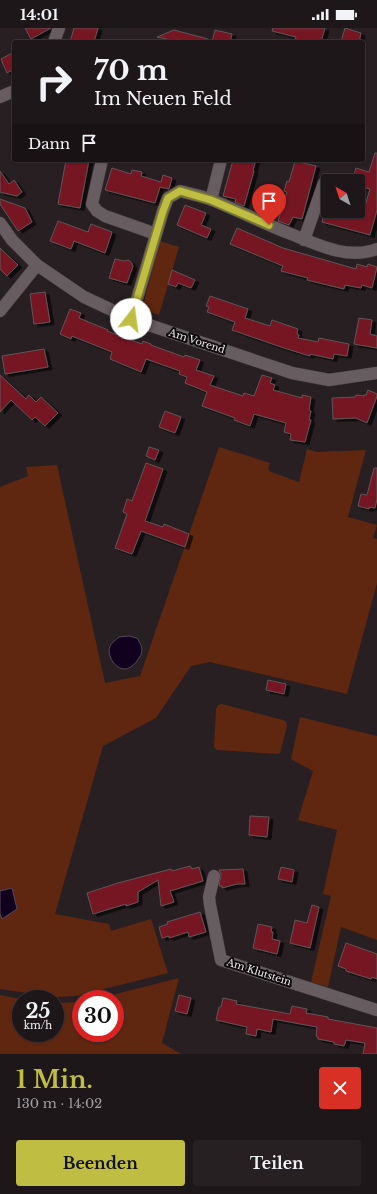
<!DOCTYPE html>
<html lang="de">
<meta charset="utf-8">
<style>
body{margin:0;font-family:"Libre Baskerville",serif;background:#262023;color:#f1f3f6;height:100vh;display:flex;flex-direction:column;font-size:15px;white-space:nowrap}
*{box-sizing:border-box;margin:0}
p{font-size:13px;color:#a19fa2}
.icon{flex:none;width:22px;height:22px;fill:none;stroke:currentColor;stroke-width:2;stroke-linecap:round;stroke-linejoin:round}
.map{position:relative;height:1026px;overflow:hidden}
.side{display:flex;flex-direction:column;background:#1e171a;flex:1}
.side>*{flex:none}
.guide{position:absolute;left:12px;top:12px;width:353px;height:122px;border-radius:4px;box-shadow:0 1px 3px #0004,0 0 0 1px #3c3639;background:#1e171a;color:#f1f3f6;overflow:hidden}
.needle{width:26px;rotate:321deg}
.controls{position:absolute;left:321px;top:146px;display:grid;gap:8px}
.controls a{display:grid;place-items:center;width:44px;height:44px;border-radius:4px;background:#1e171a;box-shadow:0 1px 3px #0004,0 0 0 1px #3c3639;font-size:20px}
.speed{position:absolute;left:12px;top:962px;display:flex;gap:8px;font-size:20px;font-weight:700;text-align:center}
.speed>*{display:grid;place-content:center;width:52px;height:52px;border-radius:50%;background:#1e171a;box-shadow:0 1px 3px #0004,0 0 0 1px #3c3639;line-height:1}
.speed small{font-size:10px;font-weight:400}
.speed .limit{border:6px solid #d22;background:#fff;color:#111}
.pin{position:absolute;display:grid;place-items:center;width:34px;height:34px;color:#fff;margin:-41px -17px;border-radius:50% 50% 50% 0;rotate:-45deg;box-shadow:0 0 4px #0007}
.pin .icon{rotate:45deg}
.me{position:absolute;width:44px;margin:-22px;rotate:15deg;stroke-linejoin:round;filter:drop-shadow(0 0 3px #0008)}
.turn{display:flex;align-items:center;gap:14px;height:84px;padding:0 16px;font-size:18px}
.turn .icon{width:52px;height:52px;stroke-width:2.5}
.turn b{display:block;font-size:28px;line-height:34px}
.then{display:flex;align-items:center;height:38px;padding:0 16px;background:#0003;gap:8px;font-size:15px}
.round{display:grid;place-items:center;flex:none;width:42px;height:42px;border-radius:4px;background:#262023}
.summary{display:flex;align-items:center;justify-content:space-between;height:68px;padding:0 16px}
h1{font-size:24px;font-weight:700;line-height:30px;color:#bfbe42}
.cta{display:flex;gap:8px;margin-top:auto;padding:8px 16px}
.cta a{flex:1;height:46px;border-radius:4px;background:#bfbe42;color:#111;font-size:16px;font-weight:700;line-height:46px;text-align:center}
.cta a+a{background:#262023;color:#f1f3f6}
.status{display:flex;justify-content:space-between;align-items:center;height:28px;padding:0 20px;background:#1e171a;direction:ltr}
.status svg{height:11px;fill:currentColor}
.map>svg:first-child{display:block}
</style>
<div class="status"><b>14:01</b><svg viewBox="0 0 49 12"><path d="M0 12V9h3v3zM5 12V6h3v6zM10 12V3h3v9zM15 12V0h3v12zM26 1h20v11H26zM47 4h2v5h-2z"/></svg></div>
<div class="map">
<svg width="377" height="1026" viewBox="0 0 377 1026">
<defs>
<filter id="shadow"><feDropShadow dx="4" dy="2.5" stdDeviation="0" flood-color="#0009"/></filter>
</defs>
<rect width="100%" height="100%" fill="#281f22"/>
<path fill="#602710" d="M160,213l19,6 -20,68 -17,-6z
M219,419l51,16 -2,6 3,3 28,10 8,-33 10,3 49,-2 -18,67 29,8 -4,13 4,1v44l-30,111 -137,-32 -19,4 -35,52 -53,28 -48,168 54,10 2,7 40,-12 17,54 -92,23 -20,1 -56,-8v-75l2,5 10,-31 -12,3v-404l28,-11 -2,-9 31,-2 48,218 35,-7z
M222,676l61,16 3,2 1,4 -7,27 -2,1 -61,-4 -3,-3 2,-38 2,-4z
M300,689l77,19v204l-36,-13 -13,60 -17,-5 20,-86 -8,-2 14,-64 -39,-10 15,-49 -22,-12z
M179,950l-17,65 19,11h-181v-59l21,4v34h34v-30l26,-1v31h34v-34h-19z"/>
<path fill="#12001f" stroke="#56475d" d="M129,608l8,2c5,8 7,12 2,20 -15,25 -34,1 -29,-12 2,-4 6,-6 9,-9z
M12,860l5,21 -15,10 -2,-5v-23z"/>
<path fill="#751524" stroke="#605555" filter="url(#shadow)" d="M25,0h26l-20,11z
M74,0h24l-4,14h-24z
M273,0h52l-4,14h-26l1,-5 -24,-6z
M345,0l16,5 -2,9h-18z
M174,2l34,9 -1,3h-40v-3l-10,-2z
M215,2l17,4 -2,8h-18z
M14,24v17l-7,4 -6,-14z
M375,125h2v57l-7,25 -48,-13 3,-11h33v-3l6,1 6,-20 -12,-3v-5h-3l1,-2 -3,-1 3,-10 13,4z
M66,132h23l-9,48 -22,-4z
M233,132h23l-3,10 1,1 -10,35 -9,-4 1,-3 -13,-3z
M295,133l21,5 -14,53 -9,-2 -4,8 -11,-4 9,-29 -3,-1 3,-10 2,1z
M112,140l19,6 1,-4 10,2 -1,4 20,6 2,-7 9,3 -3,11 -9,-2 -5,16 -50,-13z
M0,143l9,13 5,-4 8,12 -5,4 -17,-4z
M0,171l25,9 7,14 -14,9 -18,-27z
M185,177l21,8 -5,12 10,4 -4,9 -30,-13z
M58,193l30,11 3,-8 21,8 -7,21 -31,-12 -3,8 -21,-8z
M237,200l46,20 73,21 1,-5 10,3 1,-3 9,3 -5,21 -10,-3 -1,3 -16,-3 -1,4 -37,-9 1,-2 -27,-7 2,-5 -53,-22z
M0,220l18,17 -11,11 -7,-7z
M115,231l9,2 4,-1 3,2 2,4 -6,17 -18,-5z
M172,242l23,10 -4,8 -13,-5 -2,4 -8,-3z
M45,264l5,30 -16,2 -4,-30z
M210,268l38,13 -3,9 25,8 2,-6 26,9 -1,5 2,1 -1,3 20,4 1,-4 30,6 -2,12 -13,-2 -1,5 -23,-5v2l-26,-8 -52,-18 3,-8 -28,-10 2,-5 -3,-1z
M70,281l11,4 -2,5 29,12 -1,1 35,13 1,-3 8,3v1l33,12 1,-2 15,5 -4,10 18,6 -4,9 33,11 1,-3 10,3 8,-21 10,3 -2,5 5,2 -2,5 29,8v-3l9,2 -2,13 2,1 -2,9h2l-6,22 -15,-2 1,-6 -7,-2 2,-9 -32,-9 -4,12 -16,-6 1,-2 -33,-12 5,-14 -22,-9 2,-6 -8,-3 1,-3 -34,-12 -5,13 -31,-13 2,-7 -40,-16 -1,3 -11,-5z
M359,290l13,2 -2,14 7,2v12l-23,-4z
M44,321l4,18 -43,7 -3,-18z
M0,347l26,24 3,-4 7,7 5,-5 17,16 -13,13 -10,-9 -3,3 -21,-20 -11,12z
M368,362l9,4v2l-10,27 -11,-5 -23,1 -1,-21 23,-1 1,-2 8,1v-1h2z
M165,383l16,6 -6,16 -16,-6z
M149,419l10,3 -4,10 -9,-4z
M146,435l17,6 -18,52 18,6 1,-3 25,10 -4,13 -44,-16 -9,23 -17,-6 12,-34 -4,-2 4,-13 5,2z
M374,440h3v31l-2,9 -6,-1v2l-11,-3 3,-12 6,1z
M268,652l18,4 -2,10 -18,-4z
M250,788l19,1 -2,20 -18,-2z
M190,838l2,3 7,-2 4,14 -33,10 4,11 -13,4 -3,-26 -20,12v10l-12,4v-2l-33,10 -6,-21 31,-10 53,-14 1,2z
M281,839l13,3 -2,12 -14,-3z
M243,841l2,15h-8l-15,4v-2h-3l2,-12 -2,-4z
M312,877l7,2 -9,41 -20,-5 5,-23 12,3z
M200,884l6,20 -17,5 -1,-5 -19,6v-2l-7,2 -3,-11 9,-3 -1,-2z
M258,896l14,3 -1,5h2l-1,7 8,2 -3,13 -24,-6z
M346,915l31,11v25l-5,-2 -1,2 -25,-8v-2l-8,-3z
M179,967l12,3 -4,16 -12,-3z
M223,970l14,3 -1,3 54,10 2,-8 15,3 -1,4 22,4v2l49,9v26h-14l2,-11 -19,-3 -2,6 -10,-2v-2l-16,-3v-2l-2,-1 1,-9 -44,-8 -2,13 -14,-3 -1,7 -10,-2 1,-7 -31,-7 3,-13h2z"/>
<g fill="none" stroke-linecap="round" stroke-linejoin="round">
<g stroke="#433b3e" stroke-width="13">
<path id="minor" d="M54,14l5,-14
M0,69l14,-6
M102,132l-10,44 5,7 8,5 51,18
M211,172l10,-40
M0,195l12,17 25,25 47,32 47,22 161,54 37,7 48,-7
M304,212l20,-57
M0,283l37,-46
M131,291l32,-108 5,-13 12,-7c11,3 22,5 32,9 27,11 53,24 79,34 27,11 57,26 86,15
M214,848l-5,21 1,8 11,55 156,50"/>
</g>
<use href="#minor" stroke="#675c5f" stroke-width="12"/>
</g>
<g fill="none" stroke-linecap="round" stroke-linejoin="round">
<g stroke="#7c7c2b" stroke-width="10">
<path id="route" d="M131,291l32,-108 5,-13 12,-7 31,9 58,25"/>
</g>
<use href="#route" stroke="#bfbe42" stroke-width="7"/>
</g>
<g text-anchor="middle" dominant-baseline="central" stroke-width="4" stroke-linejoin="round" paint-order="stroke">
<g font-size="10" fill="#f3ecee" stroke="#0e0a0c">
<text transform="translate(197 313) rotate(18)">Am Vorend</text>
<text transform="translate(259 944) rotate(18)">Am Klutstein</text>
</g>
</g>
</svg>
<div class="controls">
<a><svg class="needle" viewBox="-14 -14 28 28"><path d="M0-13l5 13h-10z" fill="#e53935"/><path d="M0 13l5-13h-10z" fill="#a19fa2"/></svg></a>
</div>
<div class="speed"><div>25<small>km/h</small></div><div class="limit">30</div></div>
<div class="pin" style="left:269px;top:197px;background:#d93025"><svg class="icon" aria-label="arrive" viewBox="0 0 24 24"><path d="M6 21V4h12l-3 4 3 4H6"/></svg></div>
<svg class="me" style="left:131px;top:291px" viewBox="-20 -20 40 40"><circle r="19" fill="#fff"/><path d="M0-13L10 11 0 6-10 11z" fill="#bfbe42"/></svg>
<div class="guide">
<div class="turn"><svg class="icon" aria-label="right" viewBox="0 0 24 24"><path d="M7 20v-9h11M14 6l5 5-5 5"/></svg><div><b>70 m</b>Im Neuen Feld</div></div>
<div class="then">Dann<svg class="icon" aria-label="arrive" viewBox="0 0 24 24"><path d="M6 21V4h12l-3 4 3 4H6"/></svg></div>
</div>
</div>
<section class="side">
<div class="summary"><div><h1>1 Min.</h1><p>130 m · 14:02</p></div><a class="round" style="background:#d93025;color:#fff"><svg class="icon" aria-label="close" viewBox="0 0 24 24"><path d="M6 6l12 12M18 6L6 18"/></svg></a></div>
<div class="cta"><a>Beenden</a><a>Teilen</a></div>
</section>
